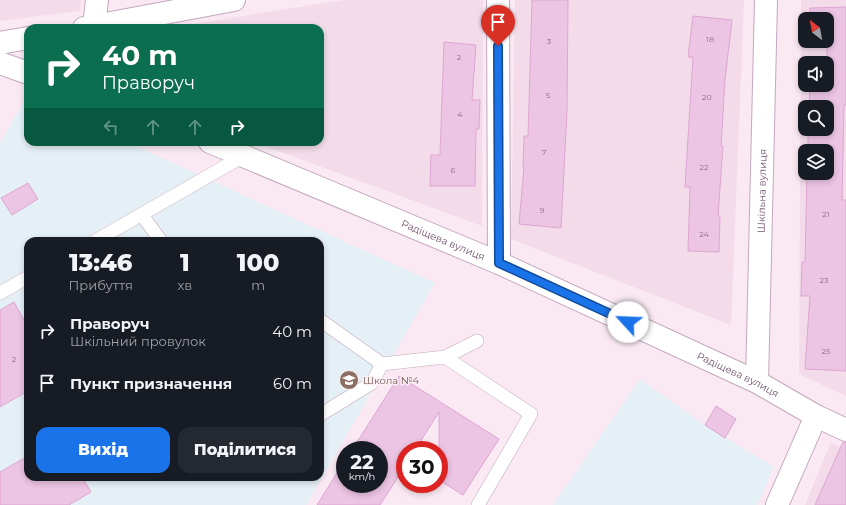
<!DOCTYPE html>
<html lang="uk">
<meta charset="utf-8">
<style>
body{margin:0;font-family:Montserrat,sans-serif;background:#242831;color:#f1f3f6;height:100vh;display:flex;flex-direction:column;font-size:15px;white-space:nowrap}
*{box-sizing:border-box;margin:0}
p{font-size:13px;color:#9ea1a6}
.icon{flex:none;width:22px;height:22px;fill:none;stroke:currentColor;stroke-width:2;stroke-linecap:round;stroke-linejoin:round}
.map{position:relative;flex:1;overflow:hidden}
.drawer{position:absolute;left:24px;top:237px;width:300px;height:244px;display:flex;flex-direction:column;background:#171b24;border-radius:12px;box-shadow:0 2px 6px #0003}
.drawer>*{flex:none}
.hud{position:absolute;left:24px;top:24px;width:300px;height:122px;border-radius:12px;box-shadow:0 2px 6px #0003;background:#0b6e4f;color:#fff;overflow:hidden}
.needle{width:26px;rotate:329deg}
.controls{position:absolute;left:798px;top:12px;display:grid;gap:8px}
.controls a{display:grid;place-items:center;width:36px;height:36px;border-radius:8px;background:#171b24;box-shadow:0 2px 6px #0003;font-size:20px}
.speed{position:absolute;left:336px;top:441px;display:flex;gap:8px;font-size:20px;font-weight:700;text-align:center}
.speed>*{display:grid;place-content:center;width:52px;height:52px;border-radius:50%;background:#171b24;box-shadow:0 2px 6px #0003;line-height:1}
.speed small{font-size:10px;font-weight:400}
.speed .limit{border:6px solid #d22;background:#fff;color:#111}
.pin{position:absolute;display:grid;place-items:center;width:34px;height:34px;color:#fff;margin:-41px -17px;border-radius:50% 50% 50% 0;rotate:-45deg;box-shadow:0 0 4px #0007}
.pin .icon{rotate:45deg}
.me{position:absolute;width:44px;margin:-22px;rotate:295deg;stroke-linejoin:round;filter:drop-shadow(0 0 3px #0008)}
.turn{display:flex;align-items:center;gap:14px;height:84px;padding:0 12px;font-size:18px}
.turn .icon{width:52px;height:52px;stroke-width:2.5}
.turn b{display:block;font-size:28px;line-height:34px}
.lanes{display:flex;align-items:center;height:38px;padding:0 12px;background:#0003;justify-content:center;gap:20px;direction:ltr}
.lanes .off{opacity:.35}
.eta{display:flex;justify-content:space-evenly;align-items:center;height:68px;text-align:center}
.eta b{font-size:24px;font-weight:800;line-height:28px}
.cta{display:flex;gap:8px;margin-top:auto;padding:8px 12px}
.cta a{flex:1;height:46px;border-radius:12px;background:#1a73e8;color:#fff;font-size:16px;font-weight:800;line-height:46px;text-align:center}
.cta a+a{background:#242831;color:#f1f3f6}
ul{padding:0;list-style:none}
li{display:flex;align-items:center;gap:12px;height:52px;padding:0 12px}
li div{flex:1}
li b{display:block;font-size:15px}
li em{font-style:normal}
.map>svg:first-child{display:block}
</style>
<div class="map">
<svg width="846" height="505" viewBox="0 0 846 505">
<rect width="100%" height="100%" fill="#fae9f3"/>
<path fill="#f3dbea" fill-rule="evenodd" d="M0,0h81l-1,11 -80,10z
M344,0h139l-1,226 -228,-84h66v-114h-152z
M515,0h229l-13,325 -220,-86z
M801,0h45v396l-47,-22zM805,19h22v22h-22zM805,63h22v22h-22zM805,107h22v22h-22zM805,151h22v22h-22z
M831,442l15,8v55h-41z"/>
<path fill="#e5eff6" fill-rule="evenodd" d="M27,96l1,46h99l308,141 -129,222h-306v-362zM28,241h292v236h-292z
M640,379l63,45 71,43 -17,38h-204z"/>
<path fill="#ecc4e4" stroke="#dda6d2" d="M532,0h36l-1,111 -6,117 -42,-4 5,-57h-1l1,-31h4z
M846,7v98h-2l-2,95h4v171l-41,-2 5,-73h-9l1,-34h3l2,-89h20v-22h-19v-22h19v-22h-18l1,-22h17v-43l-16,1v-2h16v-22h-17v-11z
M693,16l39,4 -7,60 -4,66h2l-5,70h2l-1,36 -31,-1 2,-64h-5l8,-130h-5z
M444,42l32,3 -4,55h8l-1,29h-3l-1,57h-45l1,-31h9z
M28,183l10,16 -26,16 -11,-17z
M14,302l14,25v64l-28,16v-97z
M399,376l100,63 -36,56 -24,-15v-68l-24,38h-10v16l-25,39h-63l28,-45v24h34v-34h-27z
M716,406l20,13 -11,19 -20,-13z
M843,442h3v63h-31z
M28,456v21h54l9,15 -22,13h-69v-33z"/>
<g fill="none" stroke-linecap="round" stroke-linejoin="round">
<g stroke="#c3a8bd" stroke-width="14">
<path id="lane" d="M142,215l19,26
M95,241l150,-86
M0,293l28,-16
M320,320l62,44 63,-7 86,57 -53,91
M445,357l32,-16
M320,415l52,-32 10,-19"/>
</g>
<g stroke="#c3a8bd" stroke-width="24">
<g id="street">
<path d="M498,0l1,263"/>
<path d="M94,26l3,-26"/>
<path d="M84,28l150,-28"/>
<path d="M0,43l28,-5"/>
<path d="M0,63l28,10"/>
<path id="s1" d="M210,142l289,121 258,119 59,34 30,14"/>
<path id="s2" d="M757,382l9,-382"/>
<path d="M777,505l39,-89"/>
</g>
</g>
<use href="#lane" stroke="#fff" stroke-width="13"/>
<use href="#street" stroke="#fff" stroke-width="22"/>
</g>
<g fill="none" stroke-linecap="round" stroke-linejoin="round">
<g stroke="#114b97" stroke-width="10">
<path id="route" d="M498,46l1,217 129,59"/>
</g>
<use href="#route" stroke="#1a73e8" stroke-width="7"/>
</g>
<defs>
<g id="school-disc" transform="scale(1)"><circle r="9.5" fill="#8d6e63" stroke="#fdeff7"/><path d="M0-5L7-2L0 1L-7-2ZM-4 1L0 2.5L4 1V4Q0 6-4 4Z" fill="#fff"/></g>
</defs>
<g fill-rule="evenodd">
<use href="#school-disc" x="349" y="380"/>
</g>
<g text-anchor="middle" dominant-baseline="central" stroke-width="3" stroke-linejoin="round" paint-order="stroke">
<g font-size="8" fill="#906d8a">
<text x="710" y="39">18</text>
<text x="549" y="41">3</text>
<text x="459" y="57">2</text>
<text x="548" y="95">5</text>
<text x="707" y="97">20</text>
<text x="460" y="114">4</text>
<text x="544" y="152">7</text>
<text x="704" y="167">22</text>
<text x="453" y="170">6</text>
<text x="542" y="210">9</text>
<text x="826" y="214">21</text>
<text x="704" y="234">24</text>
<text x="824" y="280">23</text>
<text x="826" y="351">25</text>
<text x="14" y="359">2</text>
</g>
<g font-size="10" fill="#71506c" stroke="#fdeff7">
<text stroke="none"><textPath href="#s2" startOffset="191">Шкільна вулиця</textPath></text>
<text stroke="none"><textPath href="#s1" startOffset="253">Радіщева вулиця</textPath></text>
<text stroke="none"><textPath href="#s1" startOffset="577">Радіщева вулиця</textPath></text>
</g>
<g font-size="10" fill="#785e54" stroke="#fdeff7" text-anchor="start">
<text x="363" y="380">Школа №4</text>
</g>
</g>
</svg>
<div class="controls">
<a><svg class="needle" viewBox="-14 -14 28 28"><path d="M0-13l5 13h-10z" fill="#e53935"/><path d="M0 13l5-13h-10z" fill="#9ea1a6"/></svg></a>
<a><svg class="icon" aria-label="sound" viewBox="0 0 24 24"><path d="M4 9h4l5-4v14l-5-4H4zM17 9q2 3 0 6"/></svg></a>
<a><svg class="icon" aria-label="search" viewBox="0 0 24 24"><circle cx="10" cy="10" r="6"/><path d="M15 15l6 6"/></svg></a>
<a><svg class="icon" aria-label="layers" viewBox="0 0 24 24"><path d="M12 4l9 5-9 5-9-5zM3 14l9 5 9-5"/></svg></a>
</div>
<div class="speed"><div>22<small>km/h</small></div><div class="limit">30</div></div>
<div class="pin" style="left:498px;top:46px;background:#d93025"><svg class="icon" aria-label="arrive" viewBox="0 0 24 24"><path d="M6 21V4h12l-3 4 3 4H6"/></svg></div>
<svg class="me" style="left:628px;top:322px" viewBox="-20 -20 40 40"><circle r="19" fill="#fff"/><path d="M0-13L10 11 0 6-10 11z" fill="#1a73e8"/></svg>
<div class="hud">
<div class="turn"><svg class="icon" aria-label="right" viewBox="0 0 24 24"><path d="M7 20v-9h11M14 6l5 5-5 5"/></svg><div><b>40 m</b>Праворуч</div></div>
<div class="lanes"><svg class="icon off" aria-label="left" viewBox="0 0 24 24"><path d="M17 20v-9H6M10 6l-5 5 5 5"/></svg><svg class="icon off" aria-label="ahead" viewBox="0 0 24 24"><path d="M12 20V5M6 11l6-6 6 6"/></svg><svg class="icon off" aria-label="ahead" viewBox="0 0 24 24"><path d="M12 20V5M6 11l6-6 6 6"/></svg><svg class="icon" aria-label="right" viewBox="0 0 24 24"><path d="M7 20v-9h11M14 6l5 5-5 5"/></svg></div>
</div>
<section class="drawer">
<div class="eta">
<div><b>13:46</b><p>Прибуття</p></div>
<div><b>1</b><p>хв</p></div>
<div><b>100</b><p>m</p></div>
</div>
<ul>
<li><svg class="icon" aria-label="right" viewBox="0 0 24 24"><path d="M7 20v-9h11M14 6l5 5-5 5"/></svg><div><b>Праворуч</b><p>Шкільний провулок</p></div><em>40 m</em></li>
<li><svg class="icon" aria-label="arrive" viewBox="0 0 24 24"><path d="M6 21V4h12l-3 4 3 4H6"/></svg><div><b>Пункт призначення</b></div><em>60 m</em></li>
</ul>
<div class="cta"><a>Вихід</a><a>Поділитися</a></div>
</section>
</div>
